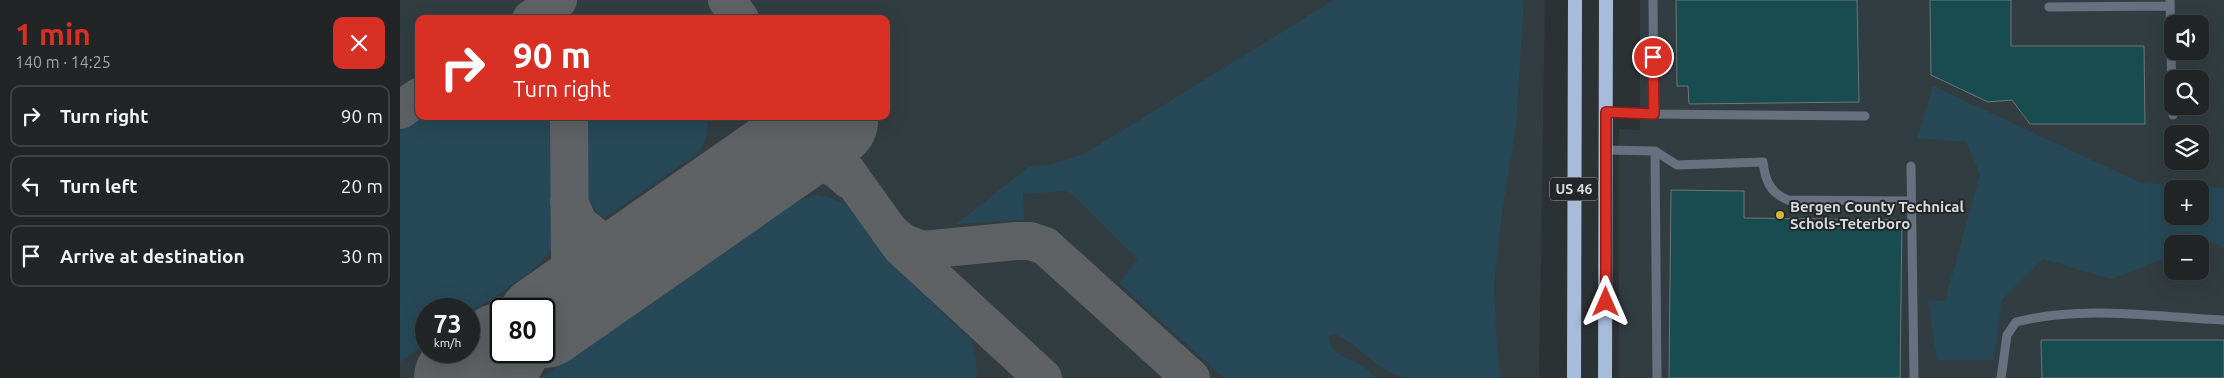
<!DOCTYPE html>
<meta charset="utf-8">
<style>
body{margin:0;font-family:Ubuntu,sans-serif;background:#2d3132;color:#f1f3f6;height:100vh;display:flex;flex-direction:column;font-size:19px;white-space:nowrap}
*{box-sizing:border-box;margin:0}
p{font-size:16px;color:#a2a5a7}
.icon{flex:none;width:28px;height:28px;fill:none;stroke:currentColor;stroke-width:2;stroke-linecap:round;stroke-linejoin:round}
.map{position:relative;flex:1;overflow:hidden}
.side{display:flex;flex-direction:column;background:#212526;width:400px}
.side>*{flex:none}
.banner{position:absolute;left:15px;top:15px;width:475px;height:105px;border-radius:10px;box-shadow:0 5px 20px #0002,0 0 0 1px #3e4243;background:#d93025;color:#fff;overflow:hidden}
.controls{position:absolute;left:1764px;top:15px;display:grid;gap:10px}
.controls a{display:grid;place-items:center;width:45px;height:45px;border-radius:10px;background:#212526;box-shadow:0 5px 20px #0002,0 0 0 1px #3e4243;font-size:25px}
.speed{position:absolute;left:15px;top:298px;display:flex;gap:10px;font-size:25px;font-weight:700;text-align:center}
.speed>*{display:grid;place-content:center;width:65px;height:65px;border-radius:50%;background:#212526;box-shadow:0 5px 20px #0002,0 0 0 1px #3e4243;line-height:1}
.speed small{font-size:12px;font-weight:400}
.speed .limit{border:2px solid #111;border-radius:8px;background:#fff;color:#111}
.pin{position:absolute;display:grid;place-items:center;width:42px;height:42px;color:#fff;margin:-21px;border:2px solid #fff;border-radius:50%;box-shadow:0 1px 5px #0007}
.me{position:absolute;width:55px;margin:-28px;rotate:0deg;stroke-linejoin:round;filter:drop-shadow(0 0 4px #0008)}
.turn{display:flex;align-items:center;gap:18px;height:105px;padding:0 15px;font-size:22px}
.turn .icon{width:65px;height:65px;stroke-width:2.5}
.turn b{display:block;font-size:35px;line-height:42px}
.round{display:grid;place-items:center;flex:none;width:52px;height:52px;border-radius:10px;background:#2d3132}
.overview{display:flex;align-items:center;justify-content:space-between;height:85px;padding:0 15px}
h1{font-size:30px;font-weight:600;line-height:38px;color:#d93025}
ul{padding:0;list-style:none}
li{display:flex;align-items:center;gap:15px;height:62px;margin:0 10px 8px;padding:0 5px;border:2px solid #3e4243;border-radius:10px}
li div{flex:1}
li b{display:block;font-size:19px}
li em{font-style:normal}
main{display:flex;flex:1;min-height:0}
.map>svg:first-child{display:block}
</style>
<main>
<section class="side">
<div class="overview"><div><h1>1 min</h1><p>140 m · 14:25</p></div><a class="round" style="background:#d93025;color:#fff"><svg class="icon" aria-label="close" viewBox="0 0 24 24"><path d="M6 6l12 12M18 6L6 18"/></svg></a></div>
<ul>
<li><svg class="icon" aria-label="right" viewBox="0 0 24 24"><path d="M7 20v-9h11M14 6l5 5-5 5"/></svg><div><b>Turn right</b></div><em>90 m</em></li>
<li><svg class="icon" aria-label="left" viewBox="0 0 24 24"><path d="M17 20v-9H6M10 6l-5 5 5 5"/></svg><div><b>Turn left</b></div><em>20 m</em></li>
<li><svg class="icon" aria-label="arrive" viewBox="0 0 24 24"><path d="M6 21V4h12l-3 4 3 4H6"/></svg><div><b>Arrive at destination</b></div><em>30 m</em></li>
</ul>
</section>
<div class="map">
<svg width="1824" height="378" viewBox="0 0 1824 378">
<rect width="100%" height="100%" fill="#2c3133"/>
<path fill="#323d42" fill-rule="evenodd" d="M0,0h1145l-6,378h-1139zM19,19h467v97h-467zM26,309h43v42h-43zM101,309h43v42h-43z
M1240,0h584v378h-605v-249l21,1zM1772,24h28v27h-28zM1772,79h28v27h-28zM1772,134h28v27h-28zM1772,189h28v27h-28zM1772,244h28v27h-28z"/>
<path fill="#274857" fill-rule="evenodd" d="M934,0h190l-8,126 -14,86 -8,73 3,66 4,27h-95c-30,-7 -45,-32 -71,-44l-6,1c-1,26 32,20 46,43h-151l-105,-95 19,-24 -67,-66 -7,-2 -41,3 1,26 -68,4 73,-57 20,-2 35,-11z
M1533,86l208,97 83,5v60l-14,-7 -10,4 -28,-1v12l-61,23 -68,-20 -41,41 -8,60h-57l-9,-59h17l35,-127 -14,-32 -49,-4zM1772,189h28v27h-28z
M20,116h134l1,113c-1,8 -1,16 -6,23 -14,22 -58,46 -80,62v-5h-43v34l-26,19v-232z
M187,116h119c4,16 0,28 -11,39l-89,62 -7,-2 -11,-16z
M415,195l14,2 17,8 10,10 17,27 28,31 71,68 5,27 -1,10h-435l252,-175z"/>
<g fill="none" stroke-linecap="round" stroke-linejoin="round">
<path stroke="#5e6264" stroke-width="38" d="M327,0l13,19
M131,19l27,-19
M0,110l19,-13
M407,116l94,131 142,131
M364,167c30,-11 61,-13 85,13
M359,171l19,-32 7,-23
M169,202l10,22 19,15 25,8 37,-7
M489,231l15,12 18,7 95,-9h13l15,5 146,132
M144,313l12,-14 14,-31 -1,-152"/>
<path stroke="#5e6264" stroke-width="94" d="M144,321l287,-200
M61,378l40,-28"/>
</g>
<path fill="#184c50" stroke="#6f7676" d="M1276,0h181l2,102 -170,2 -1,-18h-11z
M1530,0h81v46h133l1,78h-115l-18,-24 -24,2 -57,-27z
M1271,190l73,1v27l158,2 -2,158h-231z
M1641,340h183v38h-182z"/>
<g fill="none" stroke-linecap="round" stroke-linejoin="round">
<path stroke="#66707e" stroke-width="9" d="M1770,0l2,96
M1649,7l121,-1
M1773,106v9
M1206,112l48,2 -1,-113
M1254,114l211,2
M1206,150l49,1 22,14 86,-3c2,18 7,31 25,38l123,1
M1255,151l2,227
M1511,166l3,212
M1601,378l6,-43 9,-13c67,-17 140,-5 208,-2"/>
<path stroke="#a6bcda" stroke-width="14" d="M1174,378l1,-378
M1205,378l1,-378"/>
</g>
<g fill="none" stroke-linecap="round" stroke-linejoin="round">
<g stroke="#8d1f18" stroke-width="12">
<path id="route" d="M1206,302v-190l48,2 -1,-57"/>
</g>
<use href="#route" stroke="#d93025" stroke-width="9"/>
</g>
<circle fill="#d3b635" stroke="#232729" stroke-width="2" cx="1380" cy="215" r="5"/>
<g text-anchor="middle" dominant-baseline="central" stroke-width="4" stroke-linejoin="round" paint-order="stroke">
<rect fill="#232729" stroke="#a2a5a6" stroke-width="1" x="1150" y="177.5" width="48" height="23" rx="4"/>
<g font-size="14" font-weight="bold" fill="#d8dbdc">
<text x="1174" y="189">US 46</text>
</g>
<g font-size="15" font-weight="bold" fill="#d8dbdc" stroke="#232729" text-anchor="start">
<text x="1390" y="206">Bergen County Technical<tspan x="1390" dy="17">Schols-Teterboro</tspan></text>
</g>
</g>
</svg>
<div class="controls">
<a><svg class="icon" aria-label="sound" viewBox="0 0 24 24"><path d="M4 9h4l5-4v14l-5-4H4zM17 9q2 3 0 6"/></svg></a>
<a><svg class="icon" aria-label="search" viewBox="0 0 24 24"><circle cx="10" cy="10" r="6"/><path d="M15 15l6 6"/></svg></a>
<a><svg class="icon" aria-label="layers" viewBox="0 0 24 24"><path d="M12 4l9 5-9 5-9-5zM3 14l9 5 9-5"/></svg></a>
<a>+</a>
<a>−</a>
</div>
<div class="speed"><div>73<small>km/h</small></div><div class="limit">80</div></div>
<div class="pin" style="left:1253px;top:57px;background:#d93025"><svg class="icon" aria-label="arrive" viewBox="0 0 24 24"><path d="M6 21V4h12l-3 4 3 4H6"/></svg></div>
<svg class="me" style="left:1206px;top:302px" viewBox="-20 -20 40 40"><path d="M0-17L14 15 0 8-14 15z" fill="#d93025" stroke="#fff" stroke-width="4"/></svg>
<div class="banner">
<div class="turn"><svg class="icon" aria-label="right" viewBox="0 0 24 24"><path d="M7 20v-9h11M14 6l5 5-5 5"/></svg><div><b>90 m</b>Turn right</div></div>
</div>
</div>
</main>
